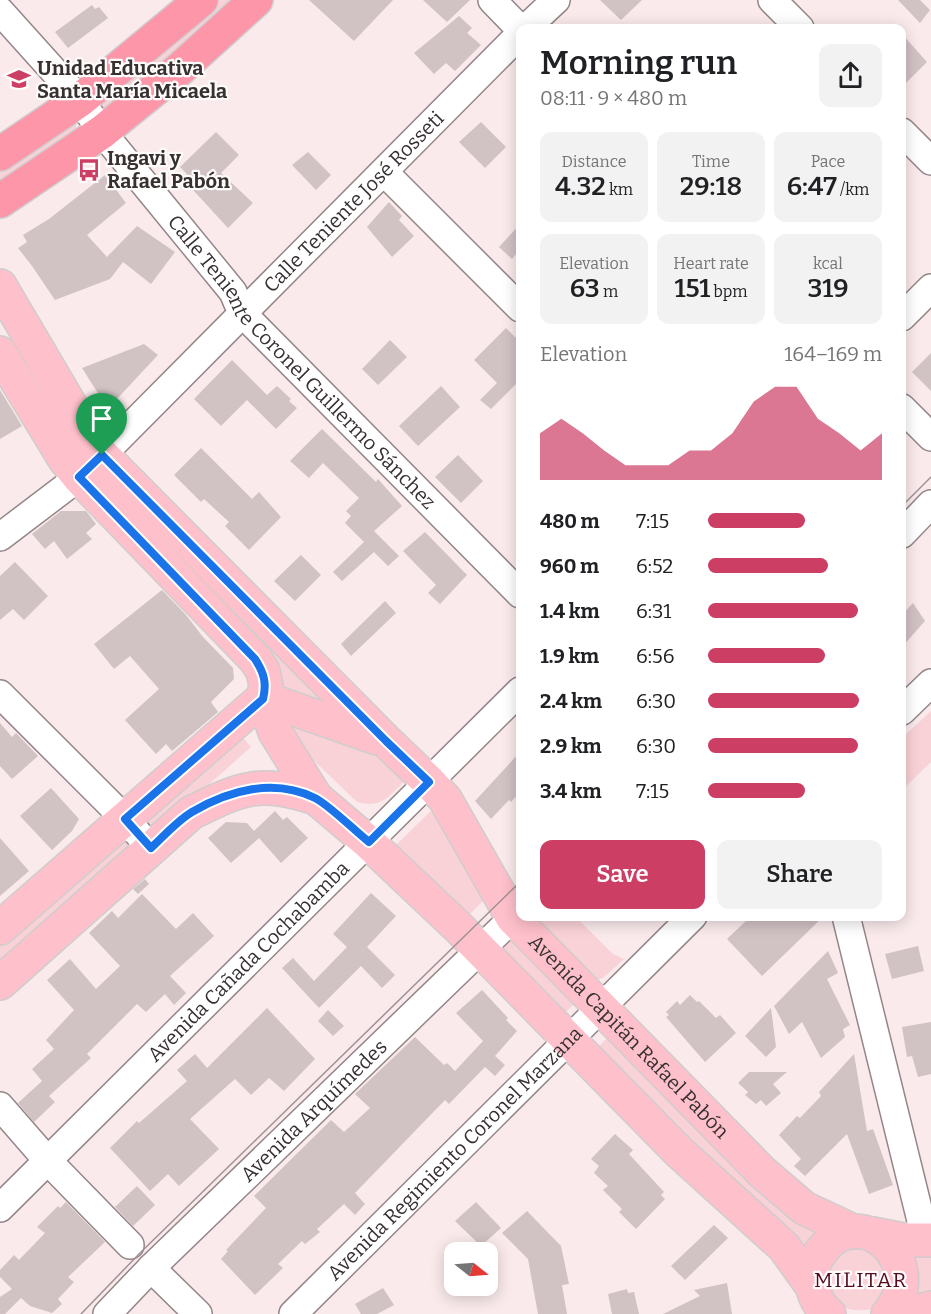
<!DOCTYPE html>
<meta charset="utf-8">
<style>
body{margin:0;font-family:Bitter,serif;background:#f2f2f2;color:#202124;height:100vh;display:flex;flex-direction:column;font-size:22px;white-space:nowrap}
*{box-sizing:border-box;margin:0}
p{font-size:20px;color:#757577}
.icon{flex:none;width:33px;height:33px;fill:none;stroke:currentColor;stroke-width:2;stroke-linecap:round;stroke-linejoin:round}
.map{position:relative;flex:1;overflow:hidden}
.sheet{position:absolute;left:516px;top:24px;width:390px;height:897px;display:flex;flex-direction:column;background:#fff;border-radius:12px;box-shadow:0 3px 15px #0003}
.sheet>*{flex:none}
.needle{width:39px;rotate:107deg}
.buttons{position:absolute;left:444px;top:1242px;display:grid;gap:12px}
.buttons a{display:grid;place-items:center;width:54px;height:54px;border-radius:12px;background:#fff;box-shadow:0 3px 15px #0003;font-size:30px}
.pin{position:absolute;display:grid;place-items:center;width:51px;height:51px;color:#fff;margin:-62px -26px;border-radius:50% 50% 50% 0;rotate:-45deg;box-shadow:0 0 6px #0007}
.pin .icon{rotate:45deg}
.round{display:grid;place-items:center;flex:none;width:63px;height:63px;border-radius:12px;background:#f2f2f2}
.summary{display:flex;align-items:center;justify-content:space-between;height:102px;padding:0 24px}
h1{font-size:33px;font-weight:600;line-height:45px}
.stats{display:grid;grid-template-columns:repeat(3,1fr);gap:9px;height:102px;padding:6px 24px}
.stats div{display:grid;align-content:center;border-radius:12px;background:#f2f2f2;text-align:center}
.stats b{font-size:26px;font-weight:600}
.stats small{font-size:16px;font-weight:400}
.stats p{font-size:16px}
.chart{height:168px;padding:12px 24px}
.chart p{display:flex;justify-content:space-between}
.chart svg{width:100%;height:108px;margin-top:6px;fill:#cd3e65;opacity:.7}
.action{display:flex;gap:12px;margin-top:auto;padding:12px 24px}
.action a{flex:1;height:69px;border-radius:12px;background:#cd3e65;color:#fff;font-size:24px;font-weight:600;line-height:69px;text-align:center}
.action a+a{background:#f2f2f2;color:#202124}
ul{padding:0 24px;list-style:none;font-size:20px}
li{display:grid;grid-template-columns:96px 72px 1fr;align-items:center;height:45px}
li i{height:15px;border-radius:8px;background:#cd3e65}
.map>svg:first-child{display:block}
</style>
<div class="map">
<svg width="931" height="1314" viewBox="0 0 931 1314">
<rect width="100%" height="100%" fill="#faeaec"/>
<g fill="#f9d2d7">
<path d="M217,0H239L109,108H103L101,102Z"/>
<path d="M72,121L80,132L0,186V169Z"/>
<path d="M108,474L346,716L276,692L100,481Z"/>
<path d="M931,711V762L902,790V738Z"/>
<path d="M284,721L376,751L407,779C389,795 383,809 357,802L301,748Z"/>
<path d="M240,734L251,747L188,803L157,828L147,827L145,818Z"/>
<path d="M434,808L488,896L468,916L393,848Z"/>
<path d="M125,839L130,842L132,848L0,970V943Z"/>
<path d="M538,917H576L613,954L624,959L603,978L596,980L537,925Z"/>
<path d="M516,936L578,1000L563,1015L500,950Z"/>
<path d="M611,1034L826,1231L805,1257L595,1050Z"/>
<path d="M868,1243L894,1274L873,1309C843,1314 835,1305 825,1279L837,1250Z"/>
<path d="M931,1254V1294L917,1298L919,1275L915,1255Z"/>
</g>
<g fill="#d1c2c4">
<path d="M309,0H393L354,41Z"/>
<path d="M423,0H470L447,22Z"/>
<path d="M600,0H642L621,20Z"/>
<path d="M898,0H920L930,10L920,23Z"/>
<path d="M92,5L95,9L99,7L108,18L68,48L55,32Z"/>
<path d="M459,16L472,28L467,33L481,45L455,71L446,63L434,74L414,53Z"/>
<path d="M902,34L927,62L902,87Z"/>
<path d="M481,122L506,147L485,168L459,142Z"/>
<path d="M216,132L239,155L221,173L253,203L228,228L182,178L187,174L180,167Z"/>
<path d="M308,152L331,175L316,190L292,165Z"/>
<path d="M105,175L126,203L87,235L107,257L137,226L175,252L151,284L123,262L110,279L55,300L32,266L18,248L27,242L23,235L49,219Z"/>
<path d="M389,202L402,216L399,220L414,236L392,257L367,227Z"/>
<path d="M520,224V249L512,259L499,247Z"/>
<path d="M506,328L520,342V380L491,409L480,400L497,383L474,360Z"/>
<path d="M390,340L407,357L378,385L362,369Z"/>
<path d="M144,344L158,355L114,402L101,398L82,368Z"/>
<path d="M931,353V391L912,372Z"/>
<path d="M232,360L267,395L277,386L291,399L289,401L297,408L276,429L247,400L221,426L194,399Z"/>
<path d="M441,386L460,407L418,446L399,426Z"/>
<path d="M0,390L22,426L0,439Z"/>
<path d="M322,429L376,482L378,479L402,506L374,531L399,556L388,566L374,552L342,581L333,572L364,542L345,523L351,516L346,511L359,498L323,463L309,478L290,461Z"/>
<path d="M201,448L252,499L259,492L281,517L249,550L225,526L229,522L204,499L201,502L174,475Z"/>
<path d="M458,455L483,481L461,503L435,477Z"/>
<path d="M61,511H86L96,524L86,533L92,539L67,559L54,541L45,549L32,534Z"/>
<path d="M425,532L467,575L440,604L428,593L436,585L403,551Z"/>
<path d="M301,555L321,575L295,601L274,581Z"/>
<path d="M15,562L48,596L24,620L13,609L0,620V576Z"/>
<path d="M162,590L186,615L203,637L233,668L234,679L211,702L218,712L172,751L166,744L156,754L125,720L159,689L130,656L114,669L94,644Z"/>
<path d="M385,601L396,613L351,656L341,644Z"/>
<path d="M913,603L925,621L902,647V615Z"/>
<path d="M0,723L12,737L16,733L38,756L12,779L0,766Z"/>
<path d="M520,752V792L511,802L509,800L491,819L475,801Z"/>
<path d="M51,788L79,819L72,831L52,850L20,816Z"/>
<path d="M275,811L283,820L287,817L308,838L281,863L259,838L231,863L208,838L226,822L247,823L254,831Z"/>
<path d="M0,838L29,871L0,896Z"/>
<path d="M145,879L149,884L138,894L133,889Z"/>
<path d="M371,893L396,916L367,947L395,975L382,988L361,966L319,1008L282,968L293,958L314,981L347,947L333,934Z"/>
<path d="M142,894L176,929L193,913L214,936L170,976L186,993L174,1005L165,994L146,1012L137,1004L87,1054L91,1058L49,1096L55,1102L34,1122L18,1103L42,1081L32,1069L54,1049L46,1040L74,1010L47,980L70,959L96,989L120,966L89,933L112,911L118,918Z"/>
<path d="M751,916H824L762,976L727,939Z"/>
<path d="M918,946L924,971L892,979L885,954Z"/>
<path d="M828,951L838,973L827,979L850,1025L843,1029L845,1037L821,1058L802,1022L789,1034L774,1006Z"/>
<path d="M482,990L508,1018L506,1020L517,1031L495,1056L505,1065L495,1076L485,1067L449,1104L445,1100L355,1193L365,1204L355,1215L344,1204L317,1229L320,1232L305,1244L302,1241L278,1264L283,1268L255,1295L221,1259L228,1251L226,1250L266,1208L254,1196L331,1120L344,1132L370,1108L355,1094L415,1037L444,1065L447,1063L455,1071L483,1041L456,1013Z"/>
<path d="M690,995L697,1002L699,1001L716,1018L720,1015L736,1033L705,1062L666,1017L669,1015L666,1012L677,1001L680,1005Z"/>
<path d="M267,1008L315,1059L284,1091L269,1078L251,1095L235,1079L190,1119L219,1149L179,1186L168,1174L150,1191L110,1148L137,1121L139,1123L187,1081L177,1070L195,1054L207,1068Z"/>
<path d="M771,1008L776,1047L766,1057L745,1036Z"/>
<path d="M328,1010L344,1026L333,1036L318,1021Z"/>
<path d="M931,1022V1074L918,1077L912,1056L907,1057L902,1027Z"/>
<path d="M854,1054L867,1131L873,1129L893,1185L869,1194L847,1134L805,1176L794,1166L801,1159L779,1135L797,1116L800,1118L821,1096L819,1092Z"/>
<path d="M749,1072H787L773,1084L781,1093L766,1106L761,1100L756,1104L745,1095L748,1092L738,1083Z"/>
<path d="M615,1134L633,1150L629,1154L664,1192L661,1195L665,1199L636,1229L619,1212L622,1209L603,1190L608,1186L594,1173L599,1166L591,1159Z"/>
<path d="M137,1186L155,1205L133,1226L115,1207Z"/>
<path d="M66,1202L105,1242L68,1277L74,1282L58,1299L62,1304L52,1313L30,1306L21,1298L5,1314H0V1297L12,1289L0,1277V1270L14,1255L19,1260L45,1233L37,1227L58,1206L60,1208Z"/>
<path d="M476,1202L501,1228L481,1246L455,1221Z"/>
<path d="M527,1211L561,1246L569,1284L562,1285L567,1314H538L528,1259L502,1233Z"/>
<path d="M714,1225L728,1238L685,1280L671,1266Z"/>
<path d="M727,1283L732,1314H663L700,1296L694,1290Z"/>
<path d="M383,1288L394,1305L377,1314H361L355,1304Z"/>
<path d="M627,1289L628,1293L634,1292L639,1314H612L608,1294Z"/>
</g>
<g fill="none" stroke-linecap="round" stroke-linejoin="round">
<g stroke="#948688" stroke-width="30">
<g id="minor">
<path d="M492,0L520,29"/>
<path d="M772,0L800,28"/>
<path id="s1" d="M0,11L80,100L102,132L233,292L242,313L520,594"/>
<path d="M526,28L556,0"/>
<path d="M902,132L931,161"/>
<path d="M385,173L520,308"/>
<path d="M902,317L931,288"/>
<path d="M902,408L931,437"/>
<path d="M902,534L931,504"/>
<path id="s2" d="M0,537L79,477L102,455L520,34"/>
<path d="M0,694L125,819L151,848"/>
<path d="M902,711L931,683"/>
<path d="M846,916L926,1241"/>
<path d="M0,1106L47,1160L130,1245"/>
<path id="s3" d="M0,1208L520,691"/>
<path d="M151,1268L198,1314"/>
<path id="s4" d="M107,1314L151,1268L520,911"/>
<path id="s5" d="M293,1314L693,916"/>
</g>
</g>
<g stroke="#cfcdcd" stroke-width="36">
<g id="major">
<path id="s6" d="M0,286L89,437L102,455L386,741L429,782L445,799L513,918L762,1172L804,1208L855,1232"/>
<path d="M0,353L64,458L79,477L255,659L263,671L266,686L263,698L275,732L316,798L368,842L459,928L678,1151L784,1247L812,1286"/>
<path d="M263,698L377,738"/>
<path d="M0,928L263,698"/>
<path d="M0,983L191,813C243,787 260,780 316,798"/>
<path d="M873,1234L903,1240H931"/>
<path d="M829,1314C816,1304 811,1289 812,1273C813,1263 818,1255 824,1248C862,1200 931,1265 888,1314"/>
<path d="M907,1314L931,1308"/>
</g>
</g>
<g stroke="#cfcdcd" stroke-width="36">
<g id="highway">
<path d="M0,154L80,100L201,0"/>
<path d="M0,201L102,132L181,68L256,0"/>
</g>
</g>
<use href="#minor" stroke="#fff" stroke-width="27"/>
<use href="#major" stroke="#fec0cb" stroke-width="33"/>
<use href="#highway" stroke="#fd96a9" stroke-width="33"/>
<g stroke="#9e9294" stroke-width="1.5">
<path d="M902,506L931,477"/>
<path d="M81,1314L139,1254L520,882"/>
</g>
</g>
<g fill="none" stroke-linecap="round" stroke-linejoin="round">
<g stroke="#fff" stroke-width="12">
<path id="route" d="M102,455L386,741L429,782L369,842C355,831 329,805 315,798C274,778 229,790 192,812C177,821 164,836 151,848L125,819L263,699C267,683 264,673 255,659L79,477Z"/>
</g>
<use href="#route" stroke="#1a73e8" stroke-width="8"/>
</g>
<defs>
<g id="school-bare" transform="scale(1.8)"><path d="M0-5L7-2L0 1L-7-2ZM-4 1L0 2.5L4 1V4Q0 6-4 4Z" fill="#cd3e65" stroke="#fefbfb" stroke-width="2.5" paint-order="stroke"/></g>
<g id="bus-bare" transform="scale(1.8)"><path d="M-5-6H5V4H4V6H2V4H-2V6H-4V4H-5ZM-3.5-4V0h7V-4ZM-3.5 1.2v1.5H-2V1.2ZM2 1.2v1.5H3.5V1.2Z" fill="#cd3e65" stroke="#fefbfb" stroke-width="2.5" paint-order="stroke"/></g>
</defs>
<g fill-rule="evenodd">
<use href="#school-bare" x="19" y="79"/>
<use href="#bus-bare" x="89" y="170"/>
</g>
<g text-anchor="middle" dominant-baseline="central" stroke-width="4.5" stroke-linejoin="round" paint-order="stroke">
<g font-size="20" font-weight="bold" fill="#363030" stroke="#fefbfb" text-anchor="start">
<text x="37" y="68">Unidad Educativa<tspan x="37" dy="23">Santa María Micaela</tspan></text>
<text x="107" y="158">Ingavi y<tspan x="107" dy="23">Rafael Pabón</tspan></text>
</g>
<g font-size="20" fill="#363030" stroke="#fefbfb">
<text stroke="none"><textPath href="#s2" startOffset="488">Calle Teniente José Rosseti</textPath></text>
<text stroke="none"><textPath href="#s1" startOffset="464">Calle Teniente Coronel Guillermo Sánchez</textPath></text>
<text stroke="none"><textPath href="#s3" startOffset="350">Avenida Cañada Cochabamba</textPath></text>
<text stroke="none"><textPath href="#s6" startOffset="986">Avenida Capitán Rafael Pabón</textPath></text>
<text stroke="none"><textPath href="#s4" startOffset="290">Avenida Arquímedes</textPath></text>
<text stroke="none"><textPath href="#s5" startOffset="228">Avenida Regimiento Coronel Marzana</textPath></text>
</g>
<g font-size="21" letter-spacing="1.5" fill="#510c21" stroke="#fefbfb">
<text x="861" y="1280">MILITAR</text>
</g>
</g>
</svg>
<div class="buttons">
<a><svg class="needle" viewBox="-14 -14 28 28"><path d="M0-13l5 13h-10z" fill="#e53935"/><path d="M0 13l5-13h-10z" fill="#757577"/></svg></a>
</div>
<div class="pin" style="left:102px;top:455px;background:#1e9e55"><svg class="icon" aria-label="arrive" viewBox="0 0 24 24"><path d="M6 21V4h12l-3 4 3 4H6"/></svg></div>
<section class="sheet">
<div class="summary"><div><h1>Morning run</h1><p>08:11 · 9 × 480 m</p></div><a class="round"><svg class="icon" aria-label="share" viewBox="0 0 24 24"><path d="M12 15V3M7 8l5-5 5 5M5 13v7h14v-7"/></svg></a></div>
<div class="stats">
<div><p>Distance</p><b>4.32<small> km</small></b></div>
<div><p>Time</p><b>29:18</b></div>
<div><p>Pace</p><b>6:47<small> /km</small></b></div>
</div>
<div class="stats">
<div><p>Elevation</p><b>63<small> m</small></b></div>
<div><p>Heart rate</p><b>151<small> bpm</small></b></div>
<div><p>kcal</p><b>319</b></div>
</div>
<div class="chart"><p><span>Elevation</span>164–169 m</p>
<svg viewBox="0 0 160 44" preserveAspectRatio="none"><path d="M0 44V25L10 19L20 25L30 32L40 38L50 38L60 38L70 32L80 32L90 25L100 12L110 6L120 6L130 19L140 25L150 32L160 25V44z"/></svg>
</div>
<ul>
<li><b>480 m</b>7:15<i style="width:56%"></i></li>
<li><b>960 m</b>6:52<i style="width:69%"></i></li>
<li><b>1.4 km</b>6:31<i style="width:86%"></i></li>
<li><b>1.9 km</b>6:56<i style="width:67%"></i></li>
<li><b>2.4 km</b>6:30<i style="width:87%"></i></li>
<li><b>2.9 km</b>6:30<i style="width:86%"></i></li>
<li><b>3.4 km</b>7:15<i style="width:56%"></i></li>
</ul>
<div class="action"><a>Save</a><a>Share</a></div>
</section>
</div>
